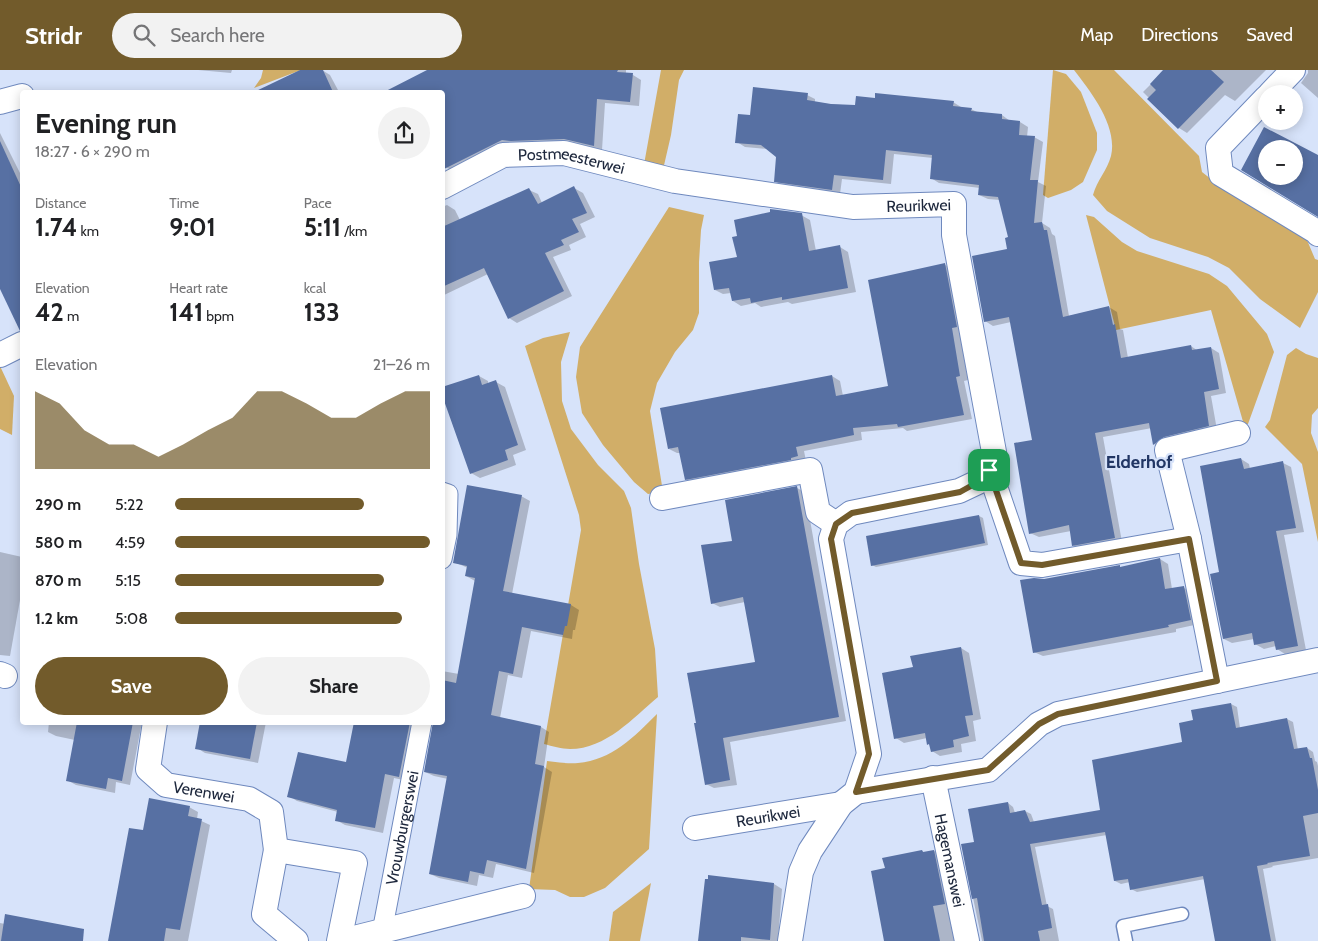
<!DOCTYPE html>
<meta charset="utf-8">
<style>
body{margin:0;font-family:Cabin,sans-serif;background:#f2f2f2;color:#202124;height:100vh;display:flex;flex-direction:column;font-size:19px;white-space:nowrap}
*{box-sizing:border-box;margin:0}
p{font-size:16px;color:#757577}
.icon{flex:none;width:28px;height:28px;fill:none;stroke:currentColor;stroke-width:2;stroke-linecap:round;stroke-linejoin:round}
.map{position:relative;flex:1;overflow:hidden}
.drawer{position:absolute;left:20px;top:20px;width:425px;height:635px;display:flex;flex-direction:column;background:#fff;border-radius:5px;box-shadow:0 2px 12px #0003}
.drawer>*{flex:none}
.buttons{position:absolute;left:1258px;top:15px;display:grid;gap:10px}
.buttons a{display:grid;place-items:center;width:45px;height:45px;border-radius:50%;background:#fff;box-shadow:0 2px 12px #0003;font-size:25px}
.pin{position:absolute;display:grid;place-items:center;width:42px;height:42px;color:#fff;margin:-21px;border-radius:10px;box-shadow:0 2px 8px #0006}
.round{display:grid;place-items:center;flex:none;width:52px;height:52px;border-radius:26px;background:#f2f2f2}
.overview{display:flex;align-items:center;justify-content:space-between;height:85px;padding:0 15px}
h1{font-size:28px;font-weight:700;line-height:38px}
.figures{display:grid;grid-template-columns:repeat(3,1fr);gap:8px;height:85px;padding:5px 15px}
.figures div{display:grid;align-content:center}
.figures b{font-size:25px;font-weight:700}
.figures small{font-size:14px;font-weight:400}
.figures p{font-size:14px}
.chart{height:140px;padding:10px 15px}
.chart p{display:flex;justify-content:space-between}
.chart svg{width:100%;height:90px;margin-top:5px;fill:#725b2b;opacity:.7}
.action{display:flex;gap:10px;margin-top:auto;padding:10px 15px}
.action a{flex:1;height:58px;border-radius:30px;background:#725b2b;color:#fff;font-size:20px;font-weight:700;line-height:58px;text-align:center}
.action a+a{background:#f2f2f2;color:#202124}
ul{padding:0 15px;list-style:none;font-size:16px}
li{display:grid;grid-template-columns:80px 60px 1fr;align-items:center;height:38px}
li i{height:12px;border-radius:6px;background:#725b2b}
header{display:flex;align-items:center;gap:30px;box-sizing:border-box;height:70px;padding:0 25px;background:#725b2b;color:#fff}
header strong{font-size:24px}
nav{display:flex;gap:28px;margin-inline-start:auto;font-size:18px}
.search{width:350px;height:45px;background:#f2f2f2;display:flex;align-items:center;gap:12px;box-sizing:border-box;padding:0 18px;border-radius:28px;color:#757577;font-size:19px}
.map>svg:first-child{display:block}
</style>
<header>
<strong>Stridr</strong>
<div class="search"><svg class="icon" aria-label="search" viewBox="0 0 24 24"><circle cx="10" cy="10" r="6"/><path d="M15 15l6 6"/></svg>Search here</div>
<nav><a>Map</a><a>Directions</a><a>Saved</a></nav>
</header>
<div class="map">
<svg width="1318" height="871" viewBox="0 0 1318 871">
<rect width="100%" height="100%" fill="#d7e3fa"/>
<g fill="#d1ae68">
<path d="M263,0H301L254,18L261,8Z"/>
<path d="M661,0H684L679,10L671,65L662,104L643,100Z"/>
<path d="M1053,0L1066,4L1081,22L1097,63V80L1083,112L1071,120L1048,128L1043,125Z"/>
<path d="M1074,0H1114L1199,86L1202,102L1221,117L1304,163L1315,189L1318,190V222L1300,258L1260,229L1229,198L1208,187L1150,168L1107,141L1093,125C1097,110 1107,101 1111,86C1118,56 1091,22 1074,0Z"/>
<path d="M669,137L704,145L701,160L699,192V243L693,260L675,282L657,313L650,341L663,422L648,424L634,412L603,375L582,343L576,307L580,277Z"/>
<path d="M1086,145L1094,147L1122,172L1137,181L1209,204L1227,216L1267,264L1274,282L1248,354L1244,355L1211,240L1116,260Z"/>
<path d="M570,262L561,292L562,331L571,359L598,395L624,421L631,438L639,494L655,579L658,627C633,648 606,679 570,679C562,679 552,676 544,674L581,460L579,445L525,276L543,268Z"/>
<path d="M1296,278L1306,284L1318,288V338L1312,345L1311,363L1318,382V472L1302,394L1265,357L1270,350L1287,285Z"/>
<path d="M0,296L14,326L12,365L0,359Z"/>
<path d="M657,644L649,779L605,818L584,827H570L555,820L529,819L547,691C557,692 568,694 578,693C612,690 634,667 657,644Z"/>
<path d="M651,813L640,871H609L613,842Z"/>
</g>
<g fill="#0003" fill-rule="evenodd">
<path d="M198,0H232L231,3Z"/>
<path d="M322,0L330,5L339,22H270Z"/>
<path d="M430,0H626V4L633,5L641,10L639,36L605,33L602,80L573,73L454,102L446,97L442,22H396L410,16Z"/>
<path d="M1165,0H1266L1235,31L1225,25L1187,63L1179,58L1143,22Z"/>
<path d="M1308,0H1318V28L1301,13L1308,3Z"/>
<path d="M807,25L815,29V33L856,36L953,32L961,37V38L971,39L977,42L1002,45L1010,51L1020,52L1028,57L1027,67H1034L1043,72L1038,112L1046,116L1042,153L1050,158L1052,164L1055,166L1069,246L1109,237L1117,242L1120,259L1123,260L1128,288L1191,276L1198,281L1211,278L1219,283L1226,323L1211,326L1217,360L1162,379L1154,374L1152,358L1103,367L1122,472L1082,480L1073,475L1071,461L1039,467L1030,463L1033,371L1011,252L993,256L985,251L1008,180L1009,168L1000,130L988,129L979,125L980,118L939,113L931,108L933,88L894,84L891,114L842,109L840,124L783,116L775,111L778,86L768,79L745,77L737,72L751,47Z"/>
<path d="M1264,59L1318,87V145L1243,100ZM1266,79H1294V106H1266Z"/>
<path d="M0,63L22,107V260L20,259L0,216Z"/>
<path d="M574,118L583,123L595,147L580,154L586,167L569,175L571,180L553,187L572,226L517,253L509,248L488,204L442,226V137L447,135L455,140L460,150L529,120L538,124L542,133Z"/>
<path d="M801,145L810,150L816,181L840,177L848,182L856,222L792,234L788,232L761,237L755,233L741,236L733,231L731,223L723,224L715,220L738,188Z"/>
<path d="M945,195L953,199L960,263L968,310L964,311L972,349L907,361L903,358L861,362L862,370L804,381L806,391L694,414L686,409L681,383H677L669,379L832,306L840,311L843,326L889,317Z"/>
<path d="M479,306L488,311V314L496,312L505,317L526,380L513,385L516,395L480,408L471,403Z"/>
<path d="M1241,389L1249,394L1250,399L1283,393L1291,397L1304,462L1284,465L1306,580L1285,584L1277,579L1276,576L1264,579L1255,574L1254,569L1232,573L1224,569L1220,503Z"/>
<path d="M797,418L805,422L846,651L730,672L737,715L714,718L706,714L696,654L756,593L745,532L720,537L712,533L734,472Z"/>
<path d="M521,426L530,431L512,524L571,535L579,540L575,560H573L572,569L531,561L522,608L508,605L500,648L541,657L549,662L544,697L552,702L534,803L496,794L493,808L479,805L477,816L439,808L430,804L448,709L434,706L425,702L442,652V601L459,604L475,511L466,506L468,498L454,492Z"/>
<path d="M979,446L983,448L988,475L876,497L872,495Z"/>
<path d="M0,482L22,487V519L10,586L0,585Z"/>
<path d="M1160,489L1168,494L1172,519L1184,518L1192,522L1199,554L1176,559V562L1043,586L1034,582L1044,510L1119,497L1121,498Z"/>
<path d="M961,578L969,583L981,649L973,651L976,671L961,674L962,682L940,686L932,681L927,668L904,673L896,668L914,598Z"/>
<path d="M1231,634L1237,637L1240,658L1287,649L1293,652L1298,680L1307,678L1313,682L1315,691L1317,692L1318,696V788L1272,796L1273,797L1263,799L1276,871H1216L1205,809L1137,822L1131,819L1130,812L1121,814L1115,811L1107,765L1035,777L1047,836L1053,839L1059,871H982L962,775L975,773L1008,733L1013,737L1015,743L1025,741L1031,744L1034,752L1101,741L1184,673L1194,651Z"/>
<path d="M49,652H142L130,715L116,712L115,723L76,715L67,710L75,670L56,666L48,662Z"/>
<path d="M202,652H266L258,693L205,683L197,678Z"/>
<path d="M355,652H420L408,711L394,708L383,763L345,755L336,750L338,742L297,731L289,726L347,693Z"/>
<path d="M189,737L198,742L197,749L210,755L188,871H109L144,762Z"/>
<path d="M922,781L925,783L934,781L939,784L957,871H900Z"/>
<path d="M774,814L782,819L778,871H699Z"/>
<path d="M0,853L5,854L52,871H0Z"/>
</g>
<g fill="#5770a3" fill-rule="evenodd">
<path d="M300,0H323L333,22H254Z"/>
<path d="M427,0H618L617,2L633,3L630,32L597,29L594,76L564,69L511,71L502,70L442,100V22H384Z"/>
<path d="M1163,0H1211L1224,12L1178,59L1147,29L1156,20L1150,14Z"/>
<path d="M753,17L808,23L807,30L831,34L855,35L856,26L875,28V23L954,31L953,36L972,38L971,41L1002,44V49L1020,51L1019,65L1035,66L1030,110H1038L1034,153L1042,152L1044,160H1047L1063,247L1109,236L1113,255L1115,254L1121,288L1191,275L1192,280L1211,277L1219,319L1204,322L1209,356L1164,367L1153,375L1149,353L1095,363L1115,468L1072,476L1069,455L1029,464L1014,373L1032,370L1009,247L984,252L972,186L1007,179L1005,168L1008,167L998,127L978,125L979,115L930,109L932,85L886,80L883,110L834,105L832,120L774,112L776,87L761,75L735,73L738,44L750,45Z"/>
<path d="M1264,57L1318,85V147L1241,100ZM1266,79H1294V106H1266Z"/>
<path d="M0,71L22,119V260L20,261L0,219Z"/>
<path d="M574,116L587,143L572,149L579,162L561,170L564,175L545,183L564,221L508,249L484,198L442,217V157L529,118L538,134Z"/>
<path d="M770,139L802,143L809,181L840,175L848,218L782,230V227L751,233L750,228L732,231L729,218L714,220L709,192L737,187L732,167L737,166L734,150L770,142Z"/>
<path d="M945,193L957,257L952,258L960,306L956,307L964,345L898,357L897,354L853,358L854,365L796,377L798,386L791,388V390L685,410L678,377L668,379L660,338L832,305L836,326L888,316L868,210Z"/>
<path d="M479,305L482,315L496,310L518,375L505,380L508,390L470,404L442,325V317Z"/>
<path d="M1241,388L1244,399L1283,391L1296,458L1276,461L1298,576L1276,580L1274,571L1254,575L1252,563L1223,569L1210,504L1219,502L1200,396Z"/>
<path d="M467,415L522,425L503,521L571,534L567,556H565L563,565L522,557L513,604L499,601L491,645L541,656L535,694L544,696L526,799L487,790L484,804L470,801L468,812L429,804L447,706L424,702L433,652H442V610L456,613L475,508L465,506L467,496L453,493Z"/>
<path d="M797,416L839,647L723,668L730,710L705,715L694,653H696L687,603L755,592L743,527L711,534L701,475L732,471L725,430Z"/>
<path d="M979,445L985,473L871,496L866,466Z"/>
<path d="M1160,488L1165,519L1184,516L1191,550L1168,555L1169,557L1033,583L1020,510L1034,508L1044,509L1120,495V497Z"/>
<path d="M961,577L973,645L965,646L969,666L953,670L954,677L931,682L929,674L927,675L925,663L894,669L882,603L913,597L910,586Z"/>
<path d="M1231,633L1236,658L1287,648L1294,679L1307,677L1310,688H1312L1318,720V743L1303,746L1310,786L1267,793L1268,794L1257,796L1271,871H1215L1203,806L1130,820L1128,809L1114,811L1105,762L1030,774L1042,835L1048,834L1052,858L1038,861L1040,871H984L977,828L972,829L961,774L974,772L968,739L1008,732L1010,743L1025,740L1030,752L1100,740L1092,690L1182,672L1179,653L1193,650L1191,640Z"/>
<path d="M77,652H133L122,711L108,708L106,719L66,711Z"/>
<path d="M200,652H257L250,689L195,679Z"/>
<path d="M354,652H410L399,707L385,704L375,758L335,751L337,740L287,727L298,682L346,692Z"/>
<path d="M149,728L190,736L188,746L202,749L180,860L166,858L164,871H108L129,758L143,760Z"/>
<path d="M922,780L923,782L934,780L945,834L933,836L940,871H884L871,801L885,798L882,788Z"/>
<path d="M708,805L774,813L770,870L741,867V871H698L705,809H708Z"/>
<path d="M5,844L84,859L83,871H1Z"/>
</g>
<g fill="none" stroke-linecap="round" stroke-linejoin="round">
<g stroke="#6f89be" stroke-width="15">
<path id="service" d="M1126,871L1123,856L1182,844"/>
</g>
<g stroke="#6f89be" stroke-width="21">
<g id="pedestrian">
<path d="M442,422L448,424L447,465L442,489"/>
<path id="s1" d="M382,862L422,652"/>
</g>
</g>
<g stroke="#6f89be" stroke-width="26">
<g id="minor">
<path d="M1270,24L1293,0"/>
<path d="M1266,28L1218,78L1221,104L1317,162L1318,164"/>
<path d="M0,32L22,26"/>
<path id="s2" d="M442,117L503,85L564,83L675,111L853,137L954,134V165L994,382L989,399L978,412L959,421L851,443L836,454L831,469L869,684L856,722L841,734L810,781L801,802L790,871"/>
<path d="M0,285L22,274"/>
<path d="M989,399L1021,493L1042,495L1189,469"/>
<path d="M662,428L810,400L818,442L836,454"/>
<path d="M0,604L5,606"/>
<path d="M1217,611L1189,469L1167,380L1238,363"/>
<path id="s3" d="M155,652L148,699L166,715L249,729L271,742L276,780"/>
<path id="s4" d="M933,708L967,871"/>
<path d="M856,722L988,700L1039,654L1058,644L1318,590"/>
<path id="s5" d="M695,758L841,734"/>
<path d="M296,871L264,844L276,780L355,793L339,871"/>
<path d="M342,871L523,826"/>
</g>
</g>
<use href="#service" stroke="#fff" stroke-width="12"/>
<use href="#pedestrian" stroke="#fff" stroke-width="19"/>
<use href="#minor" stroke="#fff" stroke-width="24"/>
</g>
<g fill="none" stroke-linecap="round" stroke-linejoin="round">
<g stroke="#fff" stroke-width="10">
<path id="route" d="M989,400L1021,493L1042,495L1189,469L1217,611L1058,644L1039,654L988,700L856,722L869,684L831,469L836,454L852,443L960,422L978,412Z"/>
</g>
<use href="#route" stroke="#725b2b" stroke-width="6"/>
</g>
<g text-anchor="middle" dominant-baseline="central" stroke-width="4.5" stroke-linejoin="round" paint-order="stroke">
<g font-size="16" fill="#1d273c" stroke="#d7e3fa">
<text stroke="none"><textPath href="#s2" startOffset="138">Postmeesterwei</textPath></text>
<text stroke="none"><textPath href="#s2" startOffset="490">Reurikwei</textPath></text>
<text stroke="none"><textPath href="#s3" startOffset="110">Verenwei</textPath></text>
<text stroke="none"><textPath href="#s5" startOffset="74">Reurikwei</textPath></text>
<text stroke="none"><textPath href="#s1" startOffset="106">Vrouwburgerswei</textPath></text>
<text stroke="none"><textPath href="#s4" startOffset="84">Hagemanswei</textPath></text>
</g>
<g font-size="18" font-weight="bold" fill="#213664" stroke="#d7e3fa">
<text x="1139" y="392">Elderhof</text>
</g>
</g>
</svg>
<div class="buttons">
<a>+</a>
<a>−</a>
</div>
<div class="pin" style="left:989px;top:400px;background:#1e9e55"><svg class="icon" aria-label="arrive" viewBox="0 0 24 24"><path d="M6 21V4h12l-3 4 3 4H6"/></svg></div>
<section class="drawer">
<div class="overview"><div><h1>Evening run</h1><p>18:27 · 6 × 290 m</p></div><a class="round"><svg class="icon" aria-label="share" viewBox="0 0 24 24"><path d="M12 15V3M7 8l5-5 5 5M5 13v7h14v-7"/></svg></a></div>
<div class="figures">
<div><p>Distance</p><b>1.74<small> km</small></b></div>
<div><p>Time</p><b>9:01</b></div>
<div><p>Pace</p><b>5:11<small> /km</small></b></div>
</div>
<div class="figures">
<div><p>Elevation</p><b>42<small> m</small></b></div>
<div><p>Heart rate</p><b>141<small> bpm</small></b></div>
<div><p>kcal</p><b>133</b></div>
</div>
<div class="chart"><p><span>Elevation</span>21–26 m</p>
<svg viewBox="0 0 160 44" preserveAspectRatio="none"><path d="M0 44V6L10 12L20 25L30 32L40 32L50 38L60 32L70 25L80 19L90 6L100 6L110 12L120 19L130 19L140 12L150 6L160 6V44z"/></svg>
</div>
<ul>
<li><b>290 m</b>5:22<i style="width:74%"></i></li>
<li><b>580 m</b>4:59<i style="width:100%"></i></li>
<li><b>870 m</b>5:15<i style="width:82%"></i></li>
<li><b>1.2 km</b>5:08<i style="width:89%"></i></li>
</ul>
<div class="action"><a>Save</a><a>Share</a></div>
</section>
</div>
